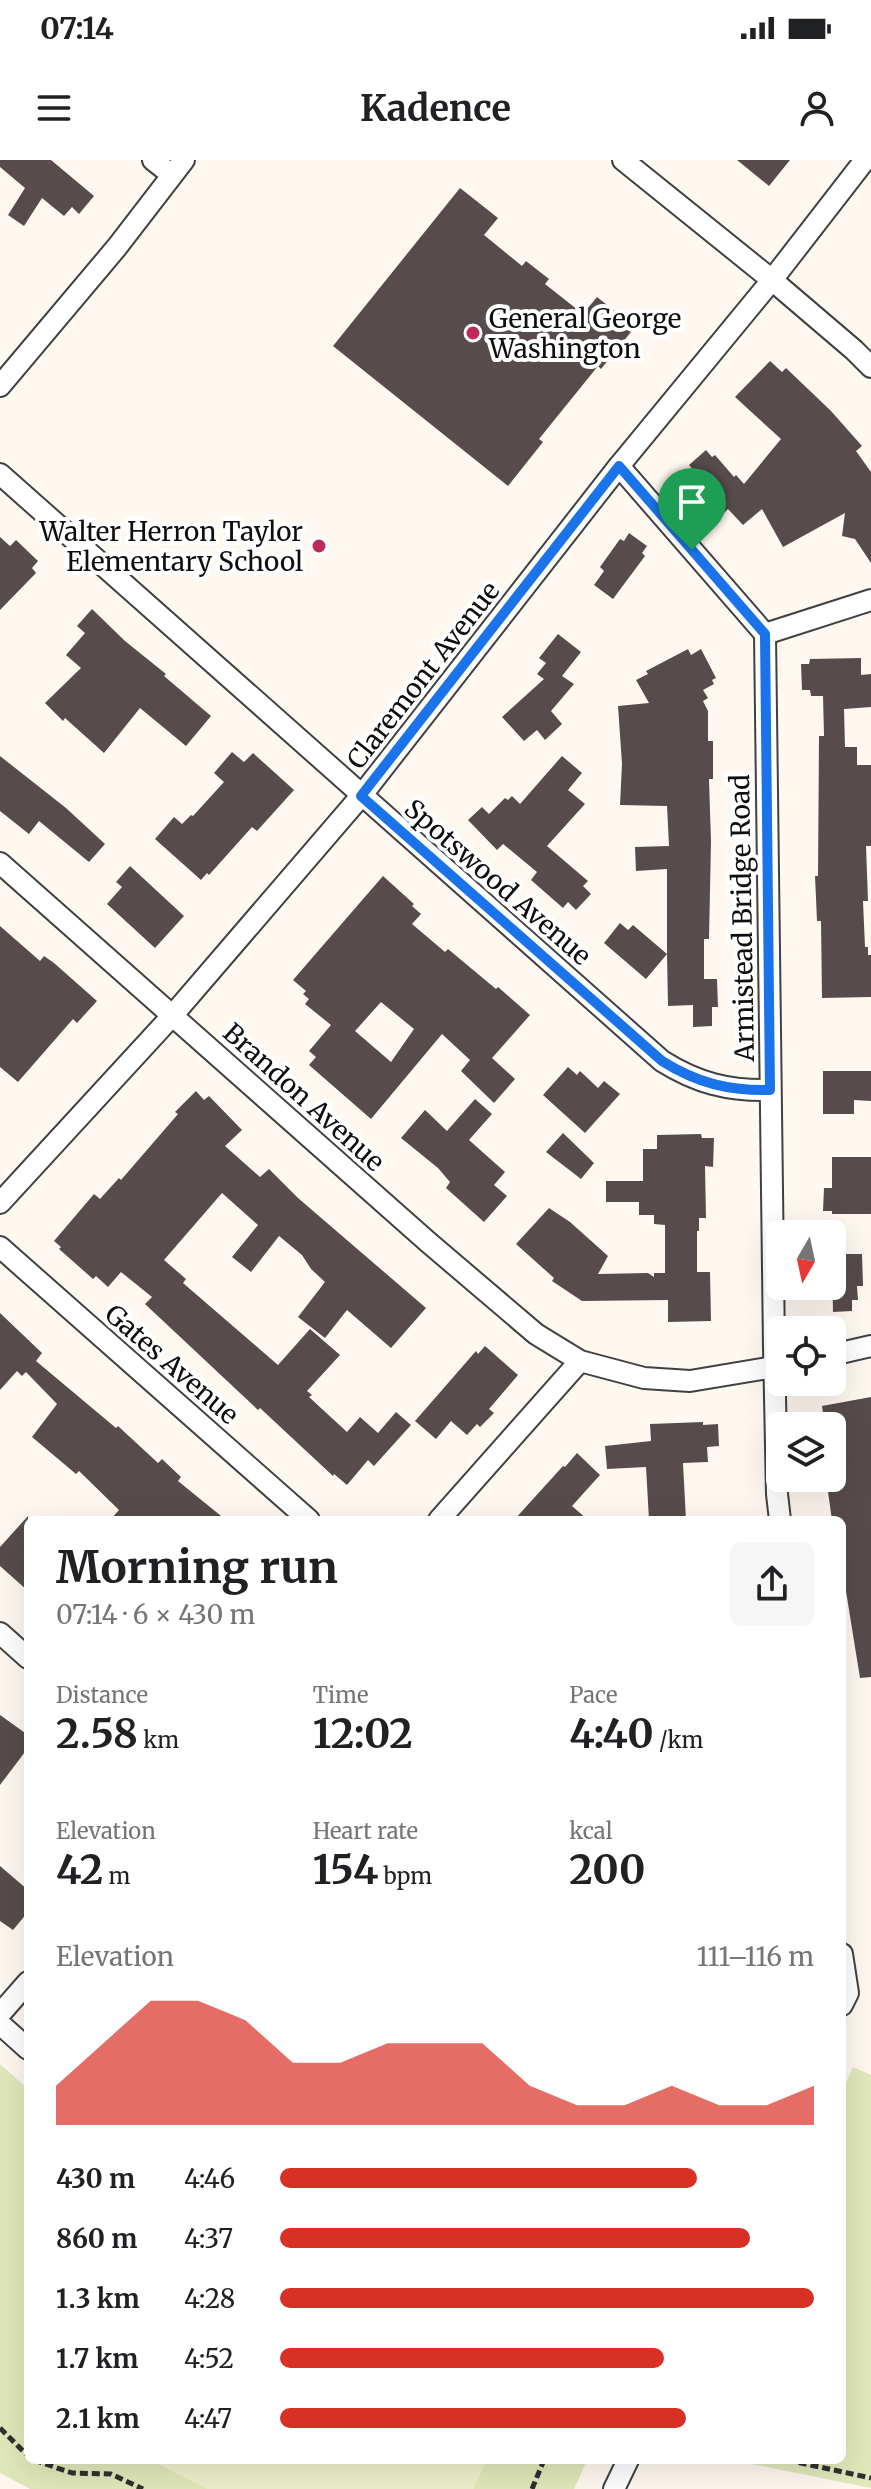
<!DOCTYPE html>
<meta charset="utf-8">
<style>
body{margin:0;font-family:Merriweather,serif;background:#f6f6f6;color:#202124;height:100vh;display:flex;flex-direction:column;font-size:30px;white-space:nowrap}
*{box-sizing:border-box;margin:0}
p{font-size:26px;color:#757577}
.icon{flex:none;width:44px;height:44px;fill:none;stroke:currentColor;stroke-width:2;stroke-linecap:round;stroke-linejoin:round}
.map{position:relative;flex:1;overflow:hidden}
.details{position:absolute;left:24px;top:1356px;width:822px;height:948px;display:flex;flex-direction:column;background:#fff;border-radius:12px;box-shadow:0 8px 32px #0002}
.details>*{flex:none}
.needle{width:52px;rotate:189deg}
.tools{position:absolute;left:766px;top:1060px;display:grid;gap:16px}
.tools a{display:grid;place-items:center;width:80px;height:80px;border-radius:12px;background:#fff;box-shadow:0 8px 32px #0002;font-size:40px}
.pin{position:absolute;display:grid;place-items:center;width:68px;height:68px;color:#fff;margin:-82px -34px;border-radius:50% 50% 50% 0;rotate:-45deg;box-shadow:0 0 8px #0007}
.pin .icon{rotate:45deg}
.round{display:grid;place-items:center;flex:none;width:84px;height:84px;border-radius:12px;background:#f6f6f6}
.summary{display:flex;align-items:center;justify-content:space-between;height:136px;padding:0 32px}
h1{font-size:44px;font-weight:700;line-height:60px}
.figures{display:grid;grid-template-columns:repeat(3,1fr);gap:12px;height:136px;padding:8px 32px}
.figures div{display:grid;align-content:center}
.figures b{font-size:40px;font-weight:700}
.figures small{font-size:22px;font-weight:400}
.figures p{font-size:22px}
.chart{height:224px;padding:16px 32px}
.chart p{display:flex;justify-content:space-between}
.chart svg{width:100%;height:144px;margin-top:8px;fill:#d93025;opacity:.7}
ul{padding:0 32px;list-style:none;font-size:26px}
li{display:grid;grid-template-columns:128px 96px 1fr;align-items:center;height:60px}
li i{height:20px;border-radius:10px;background:#d93025}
.status{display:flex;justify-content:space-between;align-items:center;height:56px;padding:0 40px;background:#fff;direction:ltr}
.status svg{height:22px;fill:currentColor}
header{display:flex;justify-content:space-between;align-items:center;height:104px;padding:0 32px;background:#fff;font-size:36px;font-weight:700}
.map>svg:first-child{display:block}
</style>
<div class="status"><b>07:14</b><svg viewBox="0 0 49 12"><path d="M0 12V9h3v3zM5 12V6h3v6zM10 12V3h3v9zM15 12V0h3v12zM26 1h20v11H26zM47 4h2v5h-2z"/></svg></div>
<header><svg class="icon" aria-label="menu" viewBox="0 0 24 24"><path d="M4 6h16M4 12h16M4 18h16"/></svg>Kadence<svg class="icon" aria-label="person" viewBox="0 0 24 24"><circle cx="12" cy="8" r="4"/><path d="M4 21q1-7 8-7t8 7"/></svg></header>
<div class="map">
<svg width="871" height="2329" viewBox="0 0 871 2329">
<rect width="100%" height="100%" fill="#fff8f0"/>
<g fill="#e0e8bb">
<path d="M0,1904L28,1929V2300H587L574,2329H30L0,2313Z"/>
<path d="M853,1907L871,1915V2328L732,2300H842V1932Z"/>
</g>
<path fill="#eef0cc" d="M150,2300H487L473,2329H207Z"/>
<g fill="#574c4b" fill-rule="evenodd">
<path d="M0,0H51L94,36L79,54L72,47L64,56L42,38L24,66L8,55L25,28L0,7Z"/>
<path d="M737,0H790L769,26Z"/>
<path d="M460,28L498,58L484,75L522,106L526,101L549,119L545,124L583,154L597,137L635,167L601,209L598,206L539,279L543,282L508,326L333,186Z"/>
<path d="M770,201L782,212L786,208L831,251L862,286L856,291L871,312V403L855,379L842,376L845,353L783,387L762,349L743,365L728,349L724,353L691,317L696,313L689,305L706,290L712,297L715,295L734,317L736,315L744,324L781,279L735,237Z"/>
<path d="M629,373L647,386L642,393L645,396L613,439L594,425L604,411L600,407L620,379L624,381Z"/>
<path d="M0,377L10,386L16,380L38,401L32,408L36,413L0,450Z"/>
<path d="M92,449L125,481L166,514L164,516L211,556L186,586L140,548L104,593L65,558L63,561L45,543L81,508L66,495L85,473L77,466Z"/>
<path d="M558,474L581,492L562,516L574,524L551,551L562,564L545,580L537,570L524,581L502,557L544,519L537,514L546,503L539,498Z"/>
<path d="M688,489L691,495L701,489L716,518L712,520L714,524L703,530L708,538L703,541L708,551V581H713V619H709L711,682L709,779H704V819H717L718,847H712V866L693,867V845L668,846L667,794L646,819L604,783L620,763L628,770L633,765L667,794V709L636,711L635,687L669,686L667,646L620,645L622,604L618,546L649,543L636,520L648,514L646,511Z"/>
<path d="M861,498V515L871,514V547L844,549L845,587H857V605H871V686H866L868,741H863L865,787H868V795H871V837L822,838L821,761H817L815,716H818L819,576H824L823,536H811L810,530H802L801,504H809L810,499Z"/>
<path d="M232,592L244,602L253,593L294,630L257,671L252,667L209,715L207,713L201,720L155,679L174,657L182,664L191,655L193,656L224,622L214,613Z"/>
<path d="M0,596L66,648L105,684L89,702L39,661L29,674L0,651Z"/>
<path d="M562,596L582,613L568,630L585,644L547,686L588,721L583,726L591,734L576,750L568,742L563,748L531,720L537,712L503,684L497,690L468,660L482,647L489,654L505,638L508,640L512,636L520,644Z"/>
<path d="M130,706L184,756L155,788L107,744L122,727L116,722Z"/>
<path d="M383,716L414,744L412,746L421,754L412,764L445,792L448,789L496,829L498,827L530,855L492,898L515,919L494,943L461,911L470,900L442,874L371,959L309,905L316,897L309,891L331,865L305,844L309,839L303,834L306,831L293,820ZM381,842L414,869L391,902L355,871Z"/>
<path d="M0,766L40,801L44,796L54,803L97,841L77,863L73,859L18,922L0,907Z"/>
<path d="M568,907L577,915L580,911L598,928L604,921L620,934L585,973L543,935Z"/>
<path d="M823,911H871V941L854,940V954H823Z"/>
<path d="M196,931L204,940L209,936L242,970L225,986L260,1017L269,1009L298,1038L426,1148L391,1188L347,1150L325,1178L298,1157L325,1122L311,1109L302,1095L279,1076L251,1112L232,1097L258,1065L222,1033L164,1100L186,1119L183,1123L278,1205L310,1169L340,1195L307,1231L312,1235L309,1237L347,1272L360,1257L378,1273L396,1252L411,1265L374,1306L368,1300L347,1325L334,1314L333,1316L260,1248L258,1250L145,1144L152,1137L121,1112L108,1127L96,1116L93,1119L59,1089L61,1087L54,1081L94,1034L100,1039L119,1018L121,1020L178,954L175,952Z"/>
<path d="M475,939L492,954L469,980L505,1012L494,1025L507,1036L484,1062L446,1028L450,1022L438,1008L401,978L425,950L447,971Z"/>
<path d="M563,973L594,1003L581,1019L546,992Z"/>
<path d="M701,974L702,978H714L713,1007L705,1006L706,1058H699V1071H697V1112H710L711,1161L668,1162V1140L582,1141L552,1121L554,1118L516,1084L549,1048L570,1062L608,1096L598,1114L648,1113L654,1117V1113H665V1065L654,1064V1055H639V1042H606V1021H643V989H657V975Z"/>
<path d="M832,997H871V1054H832V1051H823L824,1028H832Z"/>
<path d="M832,1094H862L863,1126H857L858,1140H852V1151L833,1152Z"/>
<path d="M0,1153L42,1193L36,1201L116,1268L118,1266L158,1303L162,1299L181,1317L178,1321L226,1360H110L119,1350L79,1311L76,1314L32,1277L57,1244L26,1212L22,1216L17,1211L0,1230Z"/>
<path d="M485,1186L518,1215L489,1249L494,1253L480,1267L477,1264L467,1275L451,1261L436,1279L415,1261L476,1191L478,1194Z"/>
<path d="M871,1237V1517L860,1518L845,1425H842V1360H832L826,1318H832V1266H825L822,1246Z"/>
<path d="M703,1262V1265L718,1264L719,1286L707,1287L708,1302L683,1303L686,1360H649L646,1307L607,1309L605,1286L651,1281L650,1264Z"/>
<path d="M577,1293L600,1315L572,1346L588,1360H514L563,1306L565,1307Z"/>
<path d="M28,1356V1431L0,1406V1387Z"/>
<path d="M0,1555L28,1575V1588L0,1625Z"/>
<path d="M0,1706L28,1730V1752L13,1770L0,1761Z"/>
</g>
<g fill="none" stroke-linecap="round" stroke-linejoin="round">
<g stroke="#414141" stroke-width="24">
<g id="minor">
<path d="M153,0L172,15"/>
<path d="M623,0L772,120L854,190L871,207"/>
<path d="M0,226L117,87L184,0"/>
<path d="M619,306L765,474L774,1188L777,1334L780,1360"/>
<path d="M0,314L662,901C697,923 728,931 770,930"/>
<path d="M765,474L871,440"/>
<path d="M0,703L428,1082L536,1174L580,1201L644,1218L690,1221L780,1206"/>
<path d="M0,1043L172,856L361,636L619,306L772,120L865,0"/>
<path d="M0,1087L309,1360"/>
<path d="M832,1195L871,1186"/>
<path d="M439,1360L580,1201"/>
<path d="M0,1473L28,1498"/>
<path d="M842,1794L848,1833L842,1845"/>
<path d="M0,1854L28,1822"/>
<path d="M0,1864L28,1889"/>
<path d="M614,2329L628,2300"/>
</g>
</g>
<g stroke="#303030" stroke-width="5" stroke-dasharray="8 4" stroke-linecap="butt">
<path d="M0,2268L28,2296"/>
<path d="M34,2300L72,2313L111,2314L143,2329"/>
<path d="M787,2300L871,2318"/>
<path d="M532,2329L544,2300"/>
</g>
<use href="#minor" stroke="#fff" stroke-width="20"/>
</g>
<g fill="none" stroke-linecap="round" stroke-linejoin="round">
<g stroke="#fff" stroke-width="16">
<path id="route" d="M619,306L765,474L770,930C729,931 697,923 662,901L361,636Z"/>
</g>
<use href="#route" stroke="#1a73e8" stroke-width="10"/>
</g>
<g fill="#bb2a5b" stroke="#fff" stroke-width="3">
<circle cx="473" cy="173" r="8"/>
<circle cx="319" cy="386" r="8"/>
</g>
<g text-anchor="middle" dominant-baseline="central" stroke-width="8" stroke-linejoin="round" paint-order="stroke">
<g font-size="26" fill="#0e0e0e" stroke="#fff" text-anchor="start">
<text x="489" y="158">General George<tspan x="489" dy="30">Washington</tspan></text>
<text x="303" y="371" text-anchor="end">Walter Herron Taylor<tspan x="303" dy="30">Elementary School</tspan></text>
</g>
<g font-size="26" fill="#0e0e0e" stroke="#fff">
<text transform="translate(423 515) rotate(-52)">Claremont Avenue</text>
<text transform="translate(498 722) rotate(41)">Spotswood Avenue</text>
<text transform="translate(742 758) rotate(-91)">Armistead Bridge Road</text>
<text transform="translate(304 937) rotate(42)">Brandon Avenue</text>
<text transform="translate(172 1204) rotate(41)">Gates Avenue</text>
</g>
</g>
</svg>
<div class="tools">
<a><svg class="needle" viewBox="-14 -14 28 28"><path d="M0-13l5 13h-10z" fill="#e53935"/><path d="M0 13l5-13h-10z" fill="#757577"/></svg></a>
<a><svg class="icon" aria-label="locate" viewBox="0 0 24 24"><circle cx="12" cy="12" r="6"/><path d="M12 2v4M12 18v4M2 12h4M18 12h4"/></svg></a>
<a><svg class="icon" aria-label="layers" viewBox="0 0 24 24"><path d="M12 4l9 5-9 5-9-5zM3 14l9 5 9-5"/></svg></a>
</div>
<div class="pin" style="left:692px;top:390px;background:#1e9e55"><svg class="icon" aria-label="arrive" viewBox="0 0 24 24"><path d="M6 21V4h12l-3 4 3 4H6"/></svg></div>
<section class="details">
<div class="summary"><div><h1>Morning run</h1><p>07:14 · 6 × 430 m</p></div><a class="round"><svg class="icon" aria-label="share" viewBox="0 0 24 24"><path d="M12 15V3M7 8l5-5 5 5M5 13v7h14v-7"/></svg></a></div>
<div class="figures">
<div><p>Distance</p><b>2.58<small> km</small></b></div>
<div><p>Time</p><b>12:02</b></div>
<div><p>Pace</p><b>4:40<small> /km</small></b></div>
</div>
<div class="figures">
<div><p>Elevation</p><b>42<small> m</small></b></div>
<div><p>Heart rate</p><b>154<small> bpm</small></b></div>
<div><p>kcal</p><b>200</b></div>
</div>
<div class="chart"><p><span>Elevation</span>111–116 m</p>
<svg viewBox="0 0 160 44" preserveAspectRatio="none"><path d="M0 44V32L10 19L20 6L30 6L40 12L50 25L60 25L70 19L80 19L90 19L100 32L110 38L120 38L130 32L140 38L150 38L160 32V44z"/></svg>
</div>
<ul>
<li><b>430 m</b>4:46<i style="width:78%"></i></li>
<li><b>860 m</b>4:37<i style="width:88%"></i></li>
<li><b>1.3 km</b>4:28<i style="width:100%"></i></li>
<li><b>1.7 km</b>4:52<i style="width:72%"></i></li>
<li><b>2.1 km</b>4:47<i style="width:76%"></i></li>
</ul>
</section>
</div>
